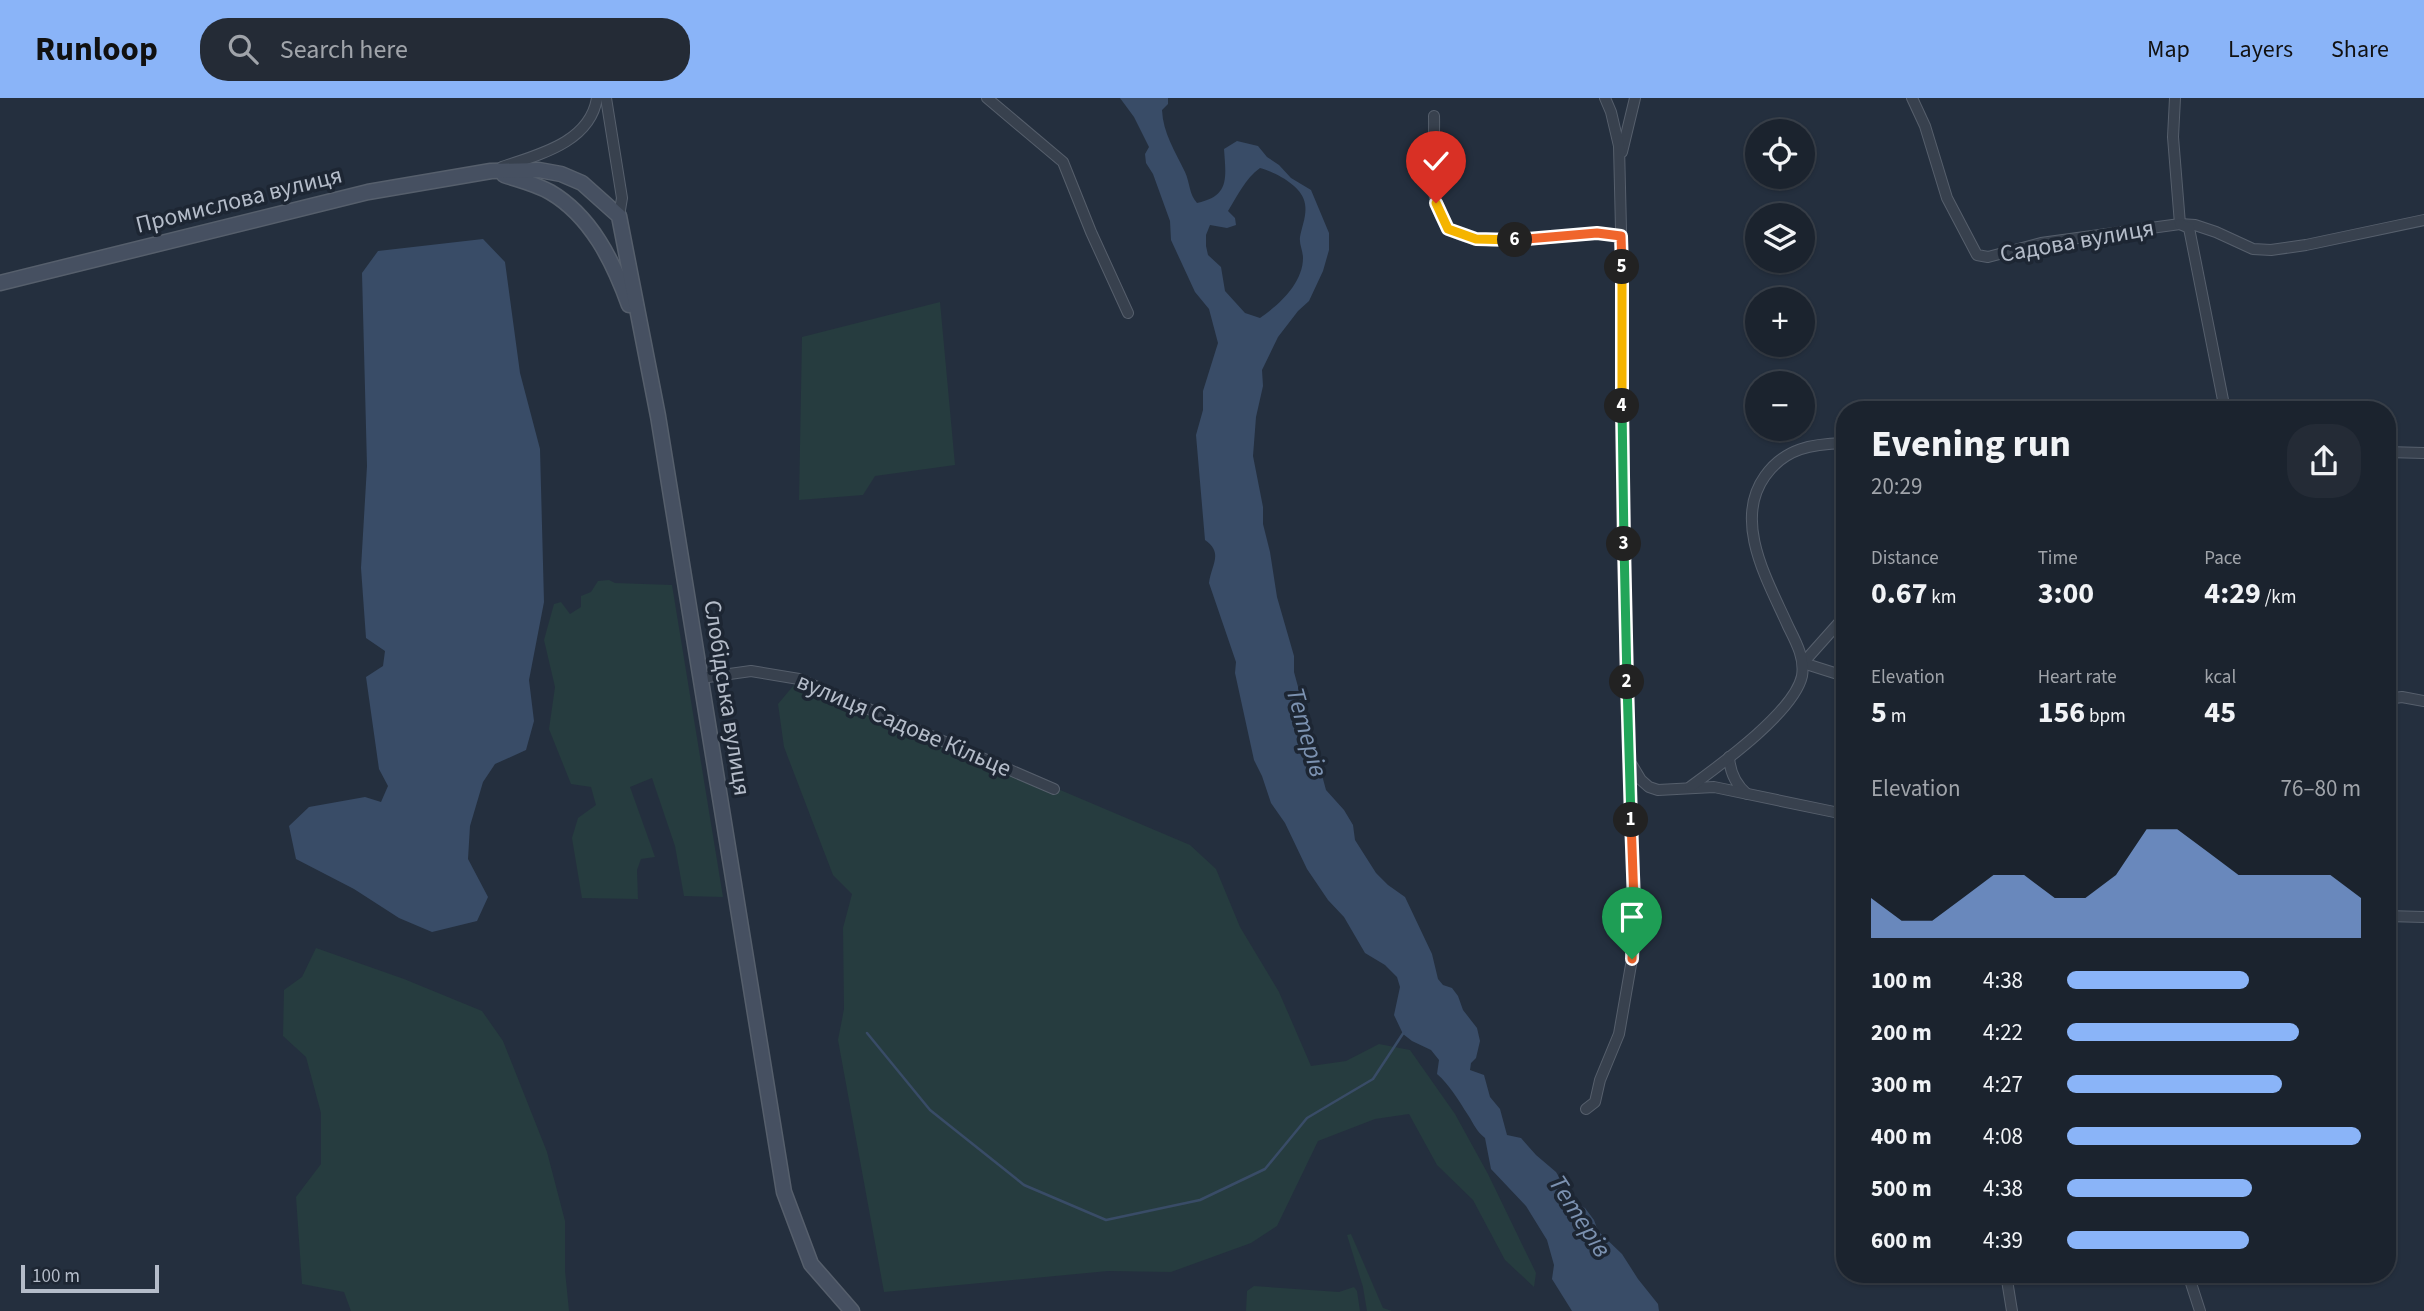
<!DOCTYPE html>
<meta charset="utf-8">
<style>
body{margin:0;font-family:"Source Sans 3",sans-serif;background:#242b36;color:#f1f3f6;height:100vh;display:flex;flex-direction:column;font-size:26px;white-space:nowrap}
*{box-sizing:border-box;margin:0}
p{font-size:23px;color:#a0a4aa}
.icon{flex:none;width:38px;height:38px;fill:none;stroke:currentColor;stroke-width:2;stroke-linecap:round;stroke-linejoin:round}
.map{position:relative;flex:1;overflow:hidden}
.side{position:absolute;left:1836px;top:303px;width:560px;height:882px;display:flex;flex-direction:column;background:#1b232e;border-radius:28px;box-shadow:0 2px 5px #0004,0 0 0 2px #39404a}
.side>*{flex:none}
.buttons{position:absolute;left:1745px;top:21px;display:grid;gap:14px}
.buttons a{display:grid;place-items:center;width:70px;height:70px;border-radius:50%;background:#1b232e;box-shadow:0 2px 5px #0004,0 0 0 2px #39404a;font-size:35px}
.scale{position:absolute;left:21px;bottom:18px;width:138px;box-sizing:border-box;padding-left:7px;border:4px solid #b4bcc9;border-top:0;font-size:19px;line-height:24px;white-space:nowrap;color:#b4bcc9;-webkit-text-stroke:5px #1d2633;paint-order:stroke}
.pin{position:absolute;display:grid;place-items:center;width:60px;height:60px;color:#fff;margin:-72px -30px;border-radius:50% 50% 50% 0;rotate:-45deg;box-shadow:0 0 7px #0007}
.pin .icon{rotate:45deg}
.km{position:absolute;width:35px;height:35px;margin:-18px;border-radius:50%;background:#222;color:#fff;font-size:19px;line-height:35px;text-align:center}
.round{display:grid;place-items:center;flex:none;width:74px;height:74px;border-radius:28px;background:#242b36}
.overview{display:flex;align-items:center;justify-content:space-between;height:119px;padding:0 35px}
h1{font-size:38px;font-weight:700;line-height:52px}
.figures{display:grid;grid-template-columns:repeat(3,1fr);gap:10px;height:119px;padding:7px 35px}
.figures div{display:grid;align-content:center}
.figures b{font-size:30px;font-weight:700}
.figures small{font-size:19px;font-weight:400}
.figures p{font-size:19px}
.chart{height:196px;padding:14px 35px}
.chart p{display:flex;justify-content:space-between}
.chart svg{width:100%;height:126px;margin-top:7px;fill:#8ab4f8;opacity:.7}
ul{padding:0 35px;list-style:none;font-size:23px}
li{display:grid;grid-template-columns:112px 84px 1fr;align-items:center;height:52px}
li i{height:18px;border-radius:9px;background:#8ab4f8}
header{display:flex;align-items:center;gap:42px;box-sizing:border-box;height:98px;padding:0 35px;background:#8ab4f8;color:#111}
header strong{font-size:33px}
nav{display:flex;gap:38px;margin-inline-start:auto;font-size:24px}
.search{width:490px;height:63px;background:#242b36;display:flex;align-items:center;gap:18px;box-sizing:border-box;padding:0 24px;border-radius:28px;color:#a0a4aa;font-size:26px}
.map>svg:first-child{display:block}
</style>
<header>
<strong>Runloop</strong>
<div class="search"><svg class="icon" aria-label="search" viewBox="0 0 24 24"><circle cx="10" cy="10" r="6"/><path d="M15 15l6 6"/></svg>Search here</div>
<nav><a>Map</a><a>Layers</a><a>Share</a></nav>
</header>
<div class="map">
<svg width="2424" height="1213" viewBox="0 0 2424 1213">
<rect width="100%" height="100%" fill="#242f3e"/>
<g fill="#263c3f">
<path d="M940,204L955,367L875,378L863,397L799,402L802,239Z"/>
<path d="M609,482L615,485L672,487L723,799L684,798L675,748L652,680L630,689L655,759L641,761L637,772L638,801L582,800L572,740L578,720L596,707L591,689L571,686L549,631L555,589L544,542L554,506L561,504L570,516L581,509V498L591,494L598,483Z"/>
<path d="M799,581L1190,747L1216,771L1240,829L1279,894L1311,968L1346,963L1379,946L1410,952L1455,1016L1488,1076L1536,1175L1534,1189L1505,1162L1473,1102L1437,1067L1409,1016L1375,1021L1318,1043L1277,1128L1251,1145L1171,1174L1108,1173L884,1194L838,942L844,911L843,830L852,796L833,777L784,649L778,606Z"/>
<path d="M316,850L404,881L482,913L503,943L547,1054L565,1123V1173L569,1213H351L344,1194L302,1186L296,1099L321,1066V1015L306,959L283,938L284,892L302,879Z"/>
<path d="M1351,1136L1383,1210L1392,1213H1367L1363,1189L1347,1137Z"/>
<path d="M1254,1188L1339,1194L1354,1189L1357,1193L1360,1213H1246L1247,1193Z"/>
</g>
<g fill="#394c67" fill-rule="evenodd">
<path d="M1120,0H1168V6L1162,12C1163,35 1175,53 1185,74C1190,85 1189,96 1197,105C1230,98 1226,80 1224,51L1237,43L1258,48L1267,59L1279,67L1291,80L1311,92L1329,135V152L1323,173L1309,203L1298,213L1278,239L1262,272L1263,288L1256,319L1253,358L1263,409V426L1270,454L1277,499L1294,558V574L1326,692L1344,712L1353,727L1355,742L1376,775L1388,787L1405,799L1432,856L1438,881L1443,887L1452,890L1458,898L1463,912L1477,930L1480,943L1476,960L1471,965L1470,972L1484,977L1490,999L1500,1011L1507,1037L1521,1040L1536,1057L1556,1074L1564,1087L1561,1092L1564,1100L1585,1110L1594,1122L1598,1133L1622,1156L1638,1181L1658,1206L1659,1213H1572L1552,1181L1554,1167L1547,1142L1526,1108L1491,1071L1485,1040C1476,1033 1474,1026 1468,1017C1459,1003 1449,986 1437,976L1439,962L1431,952L1412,943L1403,936L1394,917L1400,889L1397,879L1385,867L1365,855L1344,819L1328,802L1307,771L1285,725L1271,705L1262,678L1254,662L1235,575L1236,564L1209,485C1211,467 1224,455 1205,442L1196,337L1203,312V293L1218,245L1209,211L1195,194L1171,142L1170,123L1153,76L1146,65L1145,56L1149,49L1134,19ZM1260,70C1275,74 1303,88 1305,106C1307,117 1302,128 1300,139C1299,146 1303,153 1303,160C1303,185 1279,207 1260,220L1245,215L1225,193L1221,169L1208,157L1206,148V137L1210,127L1227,130L1236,127L1235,120L1228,113C1238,97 1245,81 1260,70Z"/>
<path d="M483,141L505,164L520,275L540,351L544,504L529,582L534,623L526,652L495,666L483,684L470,728L468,761L488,799L477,823L432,834L399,820L354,791L296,761L289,728L309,709L365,699L381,704L388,688L379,671L366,579L383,568L385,553L366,540L361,470L367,368L362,175L378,153Z"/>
</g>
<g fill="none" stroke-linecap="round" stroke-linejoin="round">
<path stroke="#394c67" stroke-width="2.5" d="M867,935L930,1012L1024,1087L1106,1122L1200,1102L1265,1071L1307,1020L1373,981L1404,934"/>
<g stroke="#565f6c" stroke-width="12">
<g id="street">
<path d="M606,0L622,100L619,118"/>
<path d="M987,0L1063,64L1091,134L1128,215"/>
<path d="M1912,0L1925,28L1947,100L1977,157L1988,159L2041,145L2180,126L2195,127L2216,134L2253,151L2271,152L2306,147L2424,122"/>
<path d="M2175,0L2173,39L2180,126"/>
<path d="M1434,18C1435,43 1430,82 1436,104C1438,113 1443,127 1451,132C1483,153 1557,137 1594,136C1603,135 1612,137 1621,138"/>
<path d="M1622,54L1635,0"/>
<path d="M502,69C537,57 590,45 597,0"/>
<path d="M2180,126L2189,130L2225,312"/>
<path d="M2387,354L2424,355"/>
<path d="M1844,519L1803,565L1844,578"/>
<path d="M701,580L751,573L799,581L1054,691"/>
<path d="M2387,601L2402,599L2424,603"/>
<path d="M1729,659C1730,674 1735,686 1747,696"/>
<path d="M1632,667L1641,682L1649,689L1658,692L1714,689L1844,716"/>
<path d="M1690,689C1720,667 1794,614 1802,578C1805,560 1796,544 1788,528C1769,485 1732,424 1765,378C1785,350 1812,346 1844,345"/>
<path d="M2387,818L2424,819"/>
<path d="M1586,1011L1595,1004L1600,982L1619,936L1632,861L1634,804L1625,535L1622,173L1619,48L1611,14L1605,0"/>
<path d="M2006,1176L2012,1213"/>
<path d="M2188,1176L2200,1213"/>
</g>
</g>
<g stroke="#565f6c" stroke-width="17">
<g id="secondary">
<path d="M504,77C519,82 536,86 550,94C591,118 613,163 629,207"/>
<path d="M0,185L368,94L491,73L539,72L561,76L582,85L619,118L658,318L784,1094L811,1166L852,1213"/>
</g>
</g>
<use href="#street" stroke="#38414e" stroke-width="10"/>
<use href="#secondary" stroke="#465061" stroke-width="14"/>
</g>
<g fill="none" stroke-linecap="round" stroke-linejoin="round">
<g stroke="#fff" stroke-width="14">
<path id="split-1" d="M1631,722L1634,804L1632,861"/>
</g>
<g stroke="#fff" stroke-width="14">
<path id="split-2" d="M1627,584L1631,722"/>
</g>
<g stroke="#fff" stroke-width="14">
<path id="split-3" d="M1624,446L1627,584"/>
</g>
<g stroke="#fff" stroke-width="14">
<path id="split-4" d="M1622,308L1624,446"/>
</g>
<g stroke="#fff" stroke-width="14">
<path id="split-5" d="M1622,308V169"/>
</g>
<g stroke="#fff" stroke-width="14">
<path id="split-6" d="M1515,142L1597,135L1621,138L1622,169"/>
</g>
<g stroke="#fff" stroke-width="14">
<path id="split-7" d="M1436,105L1448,131L1476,141L1515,142"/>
</g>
<use href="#split-1" stroke="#f0652b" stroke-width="9"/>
<use href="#split-2" stroke="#22a559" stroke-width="9"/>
<use href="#split-3" stroke="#22a559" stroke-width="9"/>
<use href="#split-4" stroke="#22a559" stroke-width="9"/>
<use href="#split-5" stroke="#f5b400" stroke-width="9"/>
<use href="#split-6" stroke="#f0652b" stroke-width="9"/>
<use href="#split-7" stroke="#f5b400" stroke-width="9"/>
</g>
<g text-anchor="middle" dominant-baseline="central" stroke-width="7" stroke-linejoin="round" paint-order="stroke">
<g font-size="24" fill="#b4bcc9" stroke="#1d2633">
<text transform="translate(239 102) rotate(-14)">Промислова вулиця</text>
<text transform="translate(2077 143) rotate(-10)">Садова вулиця</text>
<text transform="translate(727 600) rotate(81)">Слобідська вулиця</text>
<text transform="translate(904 627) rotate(23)">вулиця Садове Кільце</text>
</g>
<g font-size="26" font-style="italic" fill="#7c92b1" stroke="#1d2633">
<text transform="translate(1307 634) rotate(74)">Тетерів</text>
<text transform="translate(1580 1118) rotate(57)">Тетерів</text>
</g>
</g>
</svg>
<div class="buttons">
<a><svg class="icon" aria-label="locate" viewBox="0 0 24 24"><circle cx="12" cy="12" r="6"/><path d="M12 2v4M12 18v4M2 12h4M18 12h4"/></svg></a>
<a><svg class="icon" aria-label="layers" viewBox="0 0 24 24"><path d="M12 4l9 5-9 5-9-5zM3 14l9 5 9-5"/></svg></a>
<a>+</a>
<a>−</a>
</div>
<div class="scale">100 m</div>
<div class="pin" style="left:1632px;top:861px;background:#1e9e55"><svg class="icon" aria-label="arrive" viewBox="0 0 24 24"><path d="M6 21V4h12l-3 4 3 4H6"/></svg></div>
<div class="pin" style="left:1436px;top:105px;background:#d93025"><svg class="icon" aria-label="check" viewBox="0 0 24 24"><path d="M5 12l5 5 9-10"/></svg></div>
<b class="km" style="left:1631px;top:722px">1</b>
<b class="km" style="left:1627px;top:584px">2</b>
<b class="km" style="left:1624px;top:446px">3</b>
<b class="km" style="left:1622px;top:308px">4</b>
<b class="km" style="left:1622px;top:169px">5</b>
<b class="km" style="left:1515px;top:142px">6</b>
<section class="side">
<div class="overview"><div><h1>Evening run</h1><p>20:29</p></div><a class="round"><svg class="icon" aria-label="share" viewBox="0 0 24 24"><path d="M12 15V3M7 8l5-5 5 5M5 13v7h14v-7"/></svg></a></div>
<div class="figures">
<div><p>Distance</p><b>0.67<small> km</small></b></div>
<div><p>Time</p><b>3:00</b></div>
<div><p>Pace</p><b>4:29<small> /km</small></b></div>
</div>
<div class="figures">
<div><p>Elevation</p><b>5<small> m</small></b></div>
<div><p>Heart rate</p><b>156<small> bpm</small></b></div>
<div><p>kcal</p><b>45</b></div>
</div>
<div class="chart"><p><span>Elevation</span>76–80 m</p>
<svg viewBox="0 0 160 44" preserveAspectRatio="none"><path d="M0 44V30L10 38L20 38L30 30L40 22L50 22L60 30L70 30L80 22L90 6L100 6L110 14L120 22L130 22L140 22L150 22L160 30V44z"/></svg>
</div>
<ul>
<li><b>100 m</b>4:38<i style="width:62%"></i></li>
<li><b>200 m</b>4:22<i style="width:79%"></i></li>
<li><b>300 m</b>4:27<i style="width:73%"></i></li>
<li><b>400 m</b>4:08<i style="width:100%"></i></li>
<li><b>500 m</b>4:38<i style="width:63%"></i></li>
<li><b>600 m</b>4:39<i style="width:62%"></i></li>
</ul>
</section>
</div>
